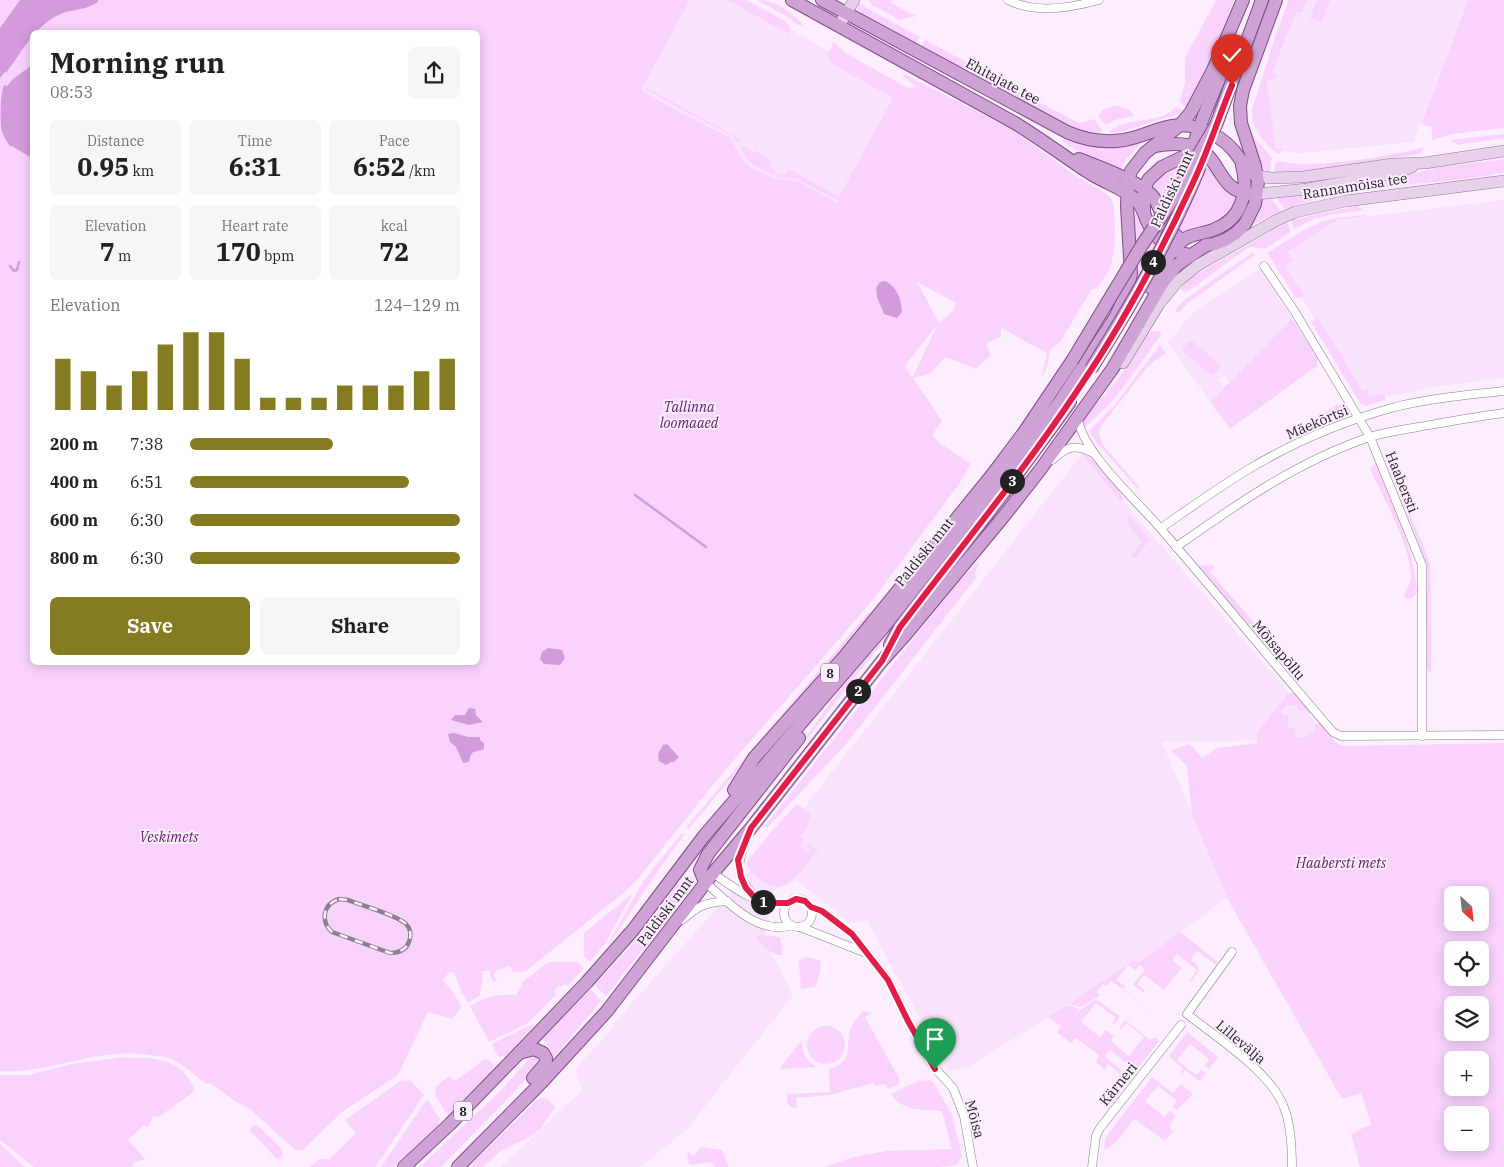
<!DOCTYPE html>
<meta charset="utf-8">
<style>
body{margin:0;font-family:"IBM Plex Serif",serif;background:#f6f6f6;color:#202124;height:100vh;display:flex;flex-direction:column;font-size:19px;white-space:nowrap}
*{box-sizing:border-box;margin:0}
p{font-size:16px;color:#757577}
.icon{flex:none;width:28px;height:28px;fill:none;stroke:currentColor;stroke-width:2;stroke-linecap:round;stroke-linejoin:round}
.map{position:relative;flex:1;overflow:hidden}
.sheet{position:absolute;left:30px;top:30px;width:450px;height:635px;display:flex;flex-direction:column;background:#fff;border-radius:8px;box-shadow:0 2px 12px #0003}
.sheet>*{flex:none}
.needle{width:32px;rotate:153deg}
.controls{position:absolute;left:1444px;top:886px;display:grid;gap:10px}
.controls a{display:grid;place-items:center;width:45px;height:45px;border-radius:8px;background:#fff;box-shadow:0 2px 12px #0003;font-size:25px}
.pin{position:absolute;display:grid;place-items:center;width:42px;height:42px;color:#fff;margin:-51px -21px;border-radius:50% 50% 50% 0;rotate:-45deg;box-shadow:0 0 5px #0007}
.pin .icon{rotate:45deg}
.km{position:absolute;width:25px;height:25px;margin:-12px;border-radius:50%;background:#222;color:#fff;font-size:14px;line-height:25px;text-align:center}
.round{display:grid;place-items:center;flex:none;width:52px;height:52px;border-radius:8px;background:#f6f6f6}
.head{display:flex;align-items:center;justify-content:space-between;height:85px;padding:0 20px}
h1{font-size:28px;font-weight:700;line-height:38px}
.figures{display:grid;grid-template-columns:repeat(3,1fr);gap:8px;height:85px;padding:5px 20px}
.figures div{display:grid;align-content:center;border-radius:8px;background:#f6f6f6;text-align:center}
.figures b{font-size:25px;font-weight:700}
.figures small{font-size:14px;font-weight:400}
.figures p{font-size:14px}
.chart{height:140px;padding:10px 20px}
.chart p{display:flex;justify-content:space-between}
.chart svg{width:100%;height:90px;margin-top:5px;stroke:#857b20;stroke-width:6}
.cta{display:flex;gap:10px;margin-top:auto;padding:10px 20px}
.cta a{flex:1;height:58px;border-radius:8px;background:#857b20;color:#fff;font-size:20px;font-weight:700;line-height:58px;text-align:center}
.cta a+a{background:#f6f6f6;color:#202124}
ul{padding:0 20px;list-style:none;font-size:16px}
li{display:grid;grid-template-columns:80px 60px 1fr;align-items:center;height:38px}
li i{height:12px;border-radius:6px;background:#857b20}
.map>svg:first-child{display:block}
</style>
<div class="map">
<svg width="1504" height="1167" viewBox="0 0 1504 1167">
<rect width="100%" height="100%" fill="#fceefe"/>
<g fill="#f9e2fb">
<path d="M690,0H736L899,89L824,227L631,108Z"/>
<path d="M1290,0H1468L1413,142L1300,153L1274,150L1256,128L1276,34Z"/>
<path d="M1504,200V378L1447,385L1365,401L1278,259L1317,234L1337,220Z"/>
<path d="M1260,269L1291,317L1278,335L1230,384L1225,376L1219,380L1225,389L1211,403L1168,343L1195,310Z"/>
<path d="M1082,454L1317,725L1320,739L1162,742L1227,898L1138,963L1133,960L1075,1001L966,1068L949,1071L867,921L850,923L796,880L774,891L764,937L793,995L687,1129L640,1167H501L582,1090L575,1071L580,1064L608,1033L616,1021L784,833Z"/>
</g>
<g fill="#f9d3fe" fill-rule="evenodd">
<path d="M0,0H690L641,90L673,109L729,137L745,163L751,168L775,179L798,181L837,203L838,201L796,178H781L763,170L748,161L741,149L742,147L745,146L753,153L755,150L769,159L772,168L775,170L774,173L778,175L779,173L784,175L789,169L839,197L893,98L831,63L827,55L834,42L844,52L908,88L916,87L903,76L902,73L1013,130L1073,174L1107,194L1112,200L1114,208L1115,241L1111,267L1097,289H1092L1060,342L1050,350L1047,367L1041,378L1047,353L1001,328V337L986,343L991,355L976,369L945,357L930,374L913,378L942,421L932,435L943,447L944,446L971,464L959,484L872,601L721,775L636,881L627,890L526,971L512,973L513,972L510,966H509L496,971L494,975L497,981H493L490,975V971H482L483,976L480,995L468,1003L462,993L454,973L449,972L443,981L450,988L462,1007L452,1019L428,1012L398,1075L342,1112L303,1150H295L250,1109L236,1102L210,1083L206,1084C195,1075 184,1065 171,1059C164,1056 156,1056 149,1055C96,1047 51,1074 0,1071ZM32,32H478V662H32ZM917,282L956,303L952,312L939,323ZM936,326H937L912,378L905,366Z"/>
<path d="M727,0H746L785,21L791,27L789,34Z"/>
<path d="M757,0C775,0 792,11 803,25H798L786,16Z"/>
<path d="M869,0H892L891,3L916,16L900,20L872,5Z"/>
<path d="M1216,0H1234L1214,53L1186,107L1182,104L1180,101L1185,83V58Z"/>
<path d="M1289,0H1307L1302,12H1296L1272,72L1276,74V79L1268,81L1267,84L1276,149H1283L1278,154C1264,144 1251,128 1252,110L1276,34Z"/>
<path d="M1317,0H1330L1322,22L1310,18Z"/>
<path d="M1468,0H1504V128L1453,134L1432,140V127L1421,124Z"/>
<path d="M858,3L920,37L916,43L861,14L858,9Z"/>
<path d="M925,40L968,63L966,68L963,70L923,48L922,45Z"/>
<path d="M973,66L1011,87L1009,92L1005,93L970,73Z"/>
<path d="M645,87L742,140L737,141L729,134L677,107L644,88Z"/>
<path d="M1016,90L1079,123L1094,119L1102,130L1100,133C1068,130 1042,112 1014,98L1013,96Z"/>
<path d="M1112,106C1120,106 1131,108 1134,116L1115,120L1106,125L1098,116L1103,110Z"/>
<path d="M1175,107L1183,110C1176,117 1167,117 1158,120C1141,125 1127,132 1109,133C1125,114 1159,127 1175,107Z"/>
<path d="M1246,118L1253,136L1272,158L1270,172L1262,167L1258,162Z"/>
<path d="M1504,134V138L1457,145L1450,140Z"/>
<path d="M1065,138C1090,150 1113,148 1139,143V145L1127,158L1120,171L1084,156L1062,141Z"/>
<path d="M1425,147L1422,152L1419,154L1308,171L1274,173L1275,164L1279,161C1308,170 1394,156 1425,147Z"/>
<path d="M1194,149L1206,161L1218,184L1226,192L1237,198C1224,230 1202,219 1180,234L1169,221L1158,193L1151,185L1153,182Z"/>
<path d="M1504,159V172L1490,175C1422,186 1350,185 1285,209L1276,198L1310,194L1396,178L1440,167Z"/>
<path d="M1260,199H1271L1281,211L1248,227Z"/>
<path d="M1357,206L1364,210L1330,215L1314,219L1296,228L1293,227L1291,220Z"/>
<path d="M1136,214L1147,234L1159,245L1115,321L1133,215Z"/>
<path d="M1367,215V216L1337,220L1317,234L1288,252L1293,261L1285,266L1304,296L1301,298H1296L1267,253C1287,241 1305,227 1327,220C1340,217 1354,216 1367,215Z"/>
<path d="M1287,222L1291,232L1266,248C1260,250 1255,245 1248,248L1190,290L1186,292L1180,290L1187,280Z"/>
<path d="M1253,252L1255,255L1188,303L1179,312H1177L1175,310L1184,300Z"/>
<path d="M1291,317L1318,359L1317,366L1230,429L1210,402L1289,322Z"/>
<path d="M1318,318L1362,390L1368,388L1369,396L1385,394V400L1367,406L1361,404L1311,322Z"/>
<path d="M1152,331H1157L1162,333C1138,366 1116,404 1083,428V423L1086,415L1114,384L1132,360L1148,333Z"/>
<path d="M1189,341H1192L1220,364V367L1213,375L1209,374L1182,350Z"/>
<path d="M1160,345L1166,353L1149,365L1102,425L1099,433L1102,444L1140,488L1138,489L1097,443L1089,431L1113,407Z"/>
<path d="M1337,404L1342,406L1345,411L1343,413L1303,429Z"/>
<path d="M1080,452C1095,458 1120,485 1123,500L1121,501Z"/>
<path d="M1376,463C1394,507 1413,545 1417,592C1414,597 1413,598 1407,599L1404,596C1405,591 1409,587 1410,582C1416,555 1382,495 1370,469Z"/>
<path d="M1390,465L1430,563L1431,672L1428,671L1427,668V565L1388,466Z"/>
<path d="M1129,515L1150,540L1135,558H1133L1132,555L1142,542C1136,534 1124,525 1129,515Z"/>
<path d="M980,561L975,573L976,578L847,743L767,828L765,826L960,580Z"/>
<path d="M1213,565L1215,567L1210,572L1290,664L1286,668L1198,566Z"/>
<path d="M915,596L917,598L807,739L805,738L855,669Z"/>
<path d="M868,613L870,615C810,687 748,757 688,830L687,826Z"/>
<path d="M1290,693L1296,694L1312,712L1309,714L1305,710H1297V705L1285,706L1284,709H1282V715H1288V728H1295L1296,737H1307V733H1314L1315,725L1320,722L1336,743L1344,746L1504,743V1167H1360L1351,1134L1371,1124L1361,1093L1342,1099L1227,898L1192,815L1187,766L1171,750L1190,744L1202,758L1217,748L1257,743V733L1287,695ZM1452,895H1480V922H1452ZM1452,950H1480V978H1452ZM1452,1005H1480V1032H1452ZM1452,1060H1480V1088H1452ZM1452,1115H1480V1142H1452Z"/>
<path d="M797,804L811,814L806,830L800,837L804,840L800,846L807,852L810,850L806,846L808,843L818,850C804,867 786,900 761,880C755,875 749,871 746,863L771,832Z"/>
<path d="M681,834H685C656,870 634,911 606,947L643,882Z"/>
<path d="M694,877L695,882L606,996L595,985L642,934L677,885L682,881Z"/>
<path d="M633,893L606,942L590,962L584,956V933Z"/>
<path d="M1180,932L1218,962L1216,965L1197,951L1191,960L1198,966L1199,970L1192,981L1190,980L1197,970L1177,954L1172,960L1182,968L1164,990L1144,975L1137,984L1145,991L1144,993L1133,985L1145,969L1140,965L1136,970L1128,965L1116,980L1125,986L1123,989L1164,1022L1112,981L1106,986L1103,984L1097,992L1100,995L1098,997L1081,1007L1069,1004L1134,960L1138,963Z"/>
<path d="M760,935L773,936L780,938L783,955C772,956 763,945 755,938Z"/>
<path d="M805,957H809L821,961L820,973L815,987L801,989L799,965V961Z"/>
<path d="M551,962H577L584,968L567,986L565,984L561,987L559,985L554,991L557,994L528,1023L489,1042L470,1006C487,996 496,994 516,995L523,982L547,963Z"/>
<path d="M591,989L601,1001L553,1058L552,1053L544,1040V1036Z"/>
<path d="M1097,999L1120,1017L1114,1024L1113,1023L1116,1018L1096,1003L1081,1022L1100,1037L1106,1030L1114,1036L1111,1041L1129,1056L1144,1037L1126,1023L1121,1029L1119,1028L1125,1020L1150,1040L1155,1037L1159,1041L1136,1071L1110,1050L1105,1057L1130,1077L1127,1080L1108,1064L1105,1070L1096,1062L1099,1055L1076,1038L1071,1043L1057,1032L1061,1026L1048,1017L1068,1005L1079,1009L1076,1011L1077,1012Z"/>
<path d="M863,1011L872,1013L865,1017L900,1080L898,1085L888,1089L886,1084L876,1086L873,1083L830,1095L796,1098L797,1107L792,1108L787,1102V1094L830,1092L829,1069C850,1063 847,1052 849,1035C850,1026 857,1017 863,1011Z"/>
<path d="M533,1024L534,1025L507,1055L500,1057L497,1055L491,1044Z"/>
<circle cx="826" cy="1045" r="19"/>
<path d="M1187,1032L1218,1057L1209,1069L1205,1065L1209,1059L1190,1044L1177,1060L1196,1075L1201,1070L1206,1073L1201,1080H1198L1185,1070L1181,1075L1180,1074L1183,1069L1169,1056Z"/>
<path d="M802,1040C801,1052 806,1061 817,1067L779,1069Z"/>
<path d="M534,1056L539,1057L541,1062L539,1066L441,1167H420L499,1092L531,1057Z"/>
<path d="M124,1057C130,1060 136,1057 143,1058C169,1059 185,1066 195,1091L160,1116L152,1117L150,1125L147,1127L144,1125L128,1140L145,1159L144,1160L134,1162L132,1167H34L0,1140V1075H29L72,1064Z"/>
<path d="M485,1059L491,1061L493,1066L492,1070L450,1113L445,1112L435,1095L436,1087L449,1076L455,1081Z"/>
<path d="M1152,1077L1173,1093L1181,1084L1193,1094L1177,1110L1173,1107L1177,1101L1158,1086L1145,1101L1164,1117L1170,1111L1176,1116L1170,1125V1128L1173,1131L1165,1141L1134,1119C1127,1128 1115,1148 1104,1149L1105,1140L1109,1133Z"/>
<path d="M922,1079L923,1081L929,1080L934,1083L952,1115L962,1156L957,1165L939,1167H824L854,1157L886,1151L952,1149L942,1111C926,1110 900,1111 891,1094Z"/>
<path d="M402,1080L411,1081L424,1095L375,1167H310L320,1159H330L356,1133L345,1120Z"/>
<path d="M543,1098L548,1099L555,1107L540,1129L530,1137L501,1151L483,1167H472L473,1163L537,1100Z"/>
<path d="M427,1099L440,1119L438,1126L394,1167H381Z"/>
<path d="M257,1125L282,1149L283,1155L278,1160L249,1130L253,1126Z"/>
<path d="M0,1144L25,1167H0Z"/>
<path d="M701,1147L722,1150L729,1167H715L711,1162L689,1165L687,1151L693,1156Z"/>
</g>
<g fill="#d39bdb">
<path d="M20,0H98V2C87,10 74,9 63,13C52,17 44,24 36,32H32V36L6,73L5,72L0,78V28Z"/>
<path d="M32,65V153L30,157L12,146H10C7,142 4,137 2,132C0,121 0,95 4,85L7,86L13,79Z"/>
<path d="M885,281C897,287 901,298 902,312L897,318L884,314L877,297L876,288L880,282Z"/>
<path d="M548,648L562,650L565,658L560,665L544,664L540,659L542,652Z"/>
<path d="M469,708L475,709L476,715L483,722L469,725L451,720L455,715H465Z"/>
<path d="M454,733L468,737H480V740L484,743V749C473,753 472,749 469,762L463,763L456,747L450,742L448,734Z"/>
<path d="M667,744L679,757L674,762H671L666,765L659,761L658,754L663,745Z"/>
</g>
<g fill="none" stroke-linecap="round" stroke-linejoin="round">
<g stroke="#d39bdb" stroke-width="2.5">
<path d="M10,266L14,271L17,270L19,262"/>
<path d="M635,495L706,547"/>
</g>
<g stroke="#8a7a8c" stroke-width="9">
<g id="street">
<path d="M1008,0C1035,14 1071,8 1099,0"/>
<path d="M1264,266L1295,312L1370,437L1422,565V736"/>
<path d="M1078,419C1083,453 1138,502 1161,529C1219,596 1275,665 1333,732L1341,736L1504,735"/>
<path d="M1052,460C1067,447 1074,443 1093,453"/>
<path d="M1161,528C1190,508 1219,487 1249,469C1294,442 1344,421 1395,407C1431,398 1468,395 1504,391"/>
<path d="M1176,547C1237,504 1298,461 1370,437C1385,432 1402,430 1418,427C1447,422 1475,417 1504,413"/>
<path d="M747,838C736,866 735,874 755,898"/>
<path d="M713,873C738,891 755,905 788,903"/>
<path d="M705,882C728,902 756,934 789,926"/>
<circle cx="798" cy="913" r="14"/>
<path d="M811,907L822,911L852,934L888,980L908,1021L932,1065L953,1088L964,1116L973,1167"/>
<path d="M682,920C700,905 703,903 727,901"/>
<path d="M800,927L866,953"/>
<path d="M1232,952L1187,1014C1217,1038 1273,1073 1285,1110C1291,1127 1292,1149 1292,1167"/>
<path d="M1092,1167L1096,1136L1100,1128L1181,1025"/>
</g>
</g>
<g stroke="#8a7a8c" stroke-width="12">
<g id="secondary">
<path d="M839,26L854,0"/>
<path d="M1257,176L1272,178L1303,177L1393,164L1425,163L1504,151"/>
<path d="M1257,194L1307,189L1395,173L1412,167"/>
<path d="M1123,363L1159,304L1178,281L1198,265L1277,220L1295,212L1346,201L1504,181"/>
</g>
</g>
<g stroke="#7f4c86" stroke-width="14">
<g id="primary">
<path d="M792,0L1015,123C1041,139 1065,157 1091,174C1104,182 1123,189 1134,198C1141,203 1144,213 1147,221C1155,239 1171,252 1190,255"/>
<path d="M822,0L1067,132C1085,140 1104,143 1124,140C1152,135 1168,119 1199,128C1213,133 1225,140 1234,151C1243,162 1244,169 1257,176"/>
<path d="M1216,125L1262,0"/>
<path d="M1154,146C1231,132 1205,191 1252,194"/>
<path d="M1079,159C1097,166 1144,183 1154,198C1163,212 1163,227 1178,237"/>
<path d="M1144,211V188L1149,179L1162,167L1185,156L1193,146L1204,115L1227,60"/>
<path d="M1151,288C1160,272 1168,252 1183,240C1192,233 1205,234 1215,229C1242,219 1249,191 1242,165"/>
<path d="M890,645L900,627L1002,495L1070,402"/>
<path d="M734,790L754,758L845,656L992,475L1025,431L1072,361"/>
<path d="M705,882L700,870L708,854L799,738"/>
<path d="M519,1053L534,1049L543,1053L546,1058V1063L533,1078"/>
<path d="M404,1167L450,1124L519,1053L587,982L633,930L704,836L882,629L1018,457L1059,403L1116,316L1129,286L1131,273L1127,206L1128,180L1131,171L1145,153L1180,125L1191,112L1213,70L1243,0"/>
<path d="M458,1167L542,1082L607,1011L713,873L751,828L882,661L907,633L1004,516L1040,470L1113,368L1163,282L1177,265L1206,245L1214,244L1225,240L1236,233L1245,224L1255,204L1258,182L1255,166L1241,123L1240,106L1243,90L1276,0"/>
</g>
</g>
<use href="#street" stroke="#fff" stroke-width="8"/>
<use href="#secondary" stroke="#e8d1eb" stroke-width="11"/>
<use href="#primary" stroke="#d0a3d6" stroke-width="12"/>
<g stroke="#8a818c" stroke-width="4.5">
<path id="rail" d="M339,899L348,900C360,905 397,915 406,924C410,928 412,935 409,942C406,950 398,953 390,953L332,932C320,921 323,904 339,899Z"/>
</g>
<use href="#rail" stroke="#fceefe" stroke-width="2.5" stroke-dasharray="8" stroke-linecap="butt"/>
<g stroke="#7f4c86" stroke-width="14" stroke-linecap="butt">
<g id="primary-bridge">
<path d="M1072,361L1142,245L1167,208L1216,125"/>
<path d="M1091,369C1132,304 1171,237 1200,166"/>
</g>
</g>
<use href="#primary-bridge" stroke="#d0a3d6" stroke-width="12"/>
</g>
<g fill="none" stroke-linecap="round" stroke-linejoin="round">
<g stroke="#fff" stroke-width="10">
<path id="route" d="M935,1069L908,1021L888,980L852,934L822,911L811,907L805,901L796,899L788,903H768L756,899L746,888L741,877L738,860L751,828L882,661L900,627C960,548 1024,471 1079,388C1122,325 1159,256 1191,187C1207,154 1218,119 1232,85"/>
</g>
<use href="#route" stroke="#e11d48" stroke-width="6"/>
</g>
<g text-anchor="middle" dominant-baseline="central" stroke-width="4" stroke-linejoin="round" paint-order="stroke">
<g fill="#fceefe" stroke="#635b65" stroke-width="1">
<rect x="821" y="663.5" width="18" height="19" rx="4"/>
<rect x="454" y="1101.5" width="18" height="19" rx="4"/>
</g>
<g font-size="12" font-weight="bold" fill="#221c23">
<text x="830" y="673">8</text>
<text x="463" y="1111">8</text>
</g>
<g font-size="14" fill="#221c23" stroke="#fceefe">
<text transform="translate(1003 81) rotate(28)">Ehitajate tee</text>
<text transform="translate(1355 186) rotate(-9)">Rannamõisa tee</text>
<text transform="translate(1172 189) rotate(-65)">Paldiski mnt</text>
<text transform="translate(1317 422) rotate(-23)">Mäekõrtsi</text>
<text transform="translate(1402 482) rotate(68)">Haabersti</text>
<text transform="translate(924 552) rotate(-51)">Paldiski mnt</text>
<text transform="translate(1279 650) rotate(50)">Mõisapõllu</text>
<text transform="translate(665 911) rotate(-53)">Paldiski mnt</text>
<text transform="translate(1241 1042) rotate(40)">Lillevälja</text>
<text transform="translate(1118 1084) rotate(-51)">Kärneri</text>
<text transform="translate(975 1119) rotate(75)">Mõisa</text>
</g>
<g font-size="14" font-style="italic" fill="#601c69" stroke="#fceefe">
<text x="689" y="407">Tallinna<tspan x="689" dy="16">loomaaed</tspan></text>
<text x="169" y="837">Veskimets</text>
<text x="1341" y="863">Haabersti mets</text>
</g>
</g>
</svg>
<div class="controls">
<a><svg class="needle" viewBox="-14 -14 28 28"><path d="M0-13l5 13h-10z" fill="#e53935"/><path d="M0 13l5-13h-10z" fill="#757577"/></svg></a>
<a><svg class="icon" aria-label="locate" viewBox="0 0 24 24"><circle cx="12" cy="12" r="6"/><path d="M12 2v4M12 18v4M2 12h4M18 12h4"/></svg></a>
<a><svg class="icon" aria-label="layers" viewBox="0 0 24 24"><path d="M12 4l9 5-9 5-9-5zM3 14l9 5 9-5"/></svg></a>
<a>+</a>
<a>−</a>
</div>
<div class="pin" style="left:935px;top:1069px;background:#1e9e55"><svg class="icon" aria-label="arrive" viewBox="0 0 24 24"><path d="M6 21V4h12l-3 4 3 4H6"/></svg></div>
<div class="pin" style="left:1232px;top:85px;background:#d93025"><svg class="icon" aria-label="check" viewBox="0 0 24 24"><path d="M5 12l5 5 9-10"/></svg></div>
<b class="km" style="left:763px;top:902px">1</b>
<b class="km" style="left:858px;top:691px">2</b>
<b class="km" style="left:1012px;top:481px">3</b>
<b class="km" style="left:1153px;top:262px">4</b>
<section class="sheet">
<div class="head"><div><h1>Morning run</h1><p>08:53</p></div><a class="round"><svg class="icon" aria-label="share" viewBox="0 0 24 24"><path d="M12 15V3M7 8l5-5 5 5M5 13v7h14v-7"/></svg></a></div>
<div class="figures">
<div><p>Distance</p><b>0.95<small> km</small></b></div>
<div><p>Time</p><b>6:31</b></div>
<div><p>Pace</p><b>6:52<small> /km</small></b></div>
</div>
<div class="figures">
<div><p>Elevation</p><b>7<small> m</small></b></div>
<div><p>Heart rate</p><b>170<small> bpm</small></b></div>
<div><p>kcal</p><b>72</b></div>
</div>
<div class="chart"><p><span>Elevation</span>124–129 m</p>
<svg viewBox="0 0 160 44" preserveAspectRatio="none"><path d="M5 44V19M15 44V25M25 44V32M35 44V25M45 44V12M55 44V6M65 44V6M75 44V19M85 44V38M95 44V38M105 44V38M115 44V32M125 44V32M135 44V32M145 44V25M155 44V19"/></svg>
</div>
<ul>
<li><b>200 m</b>7:38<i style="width:53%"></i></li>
<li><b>400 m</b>6:51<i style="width:81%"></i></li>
<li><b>600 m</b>6:30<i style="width:100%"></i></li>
<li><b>800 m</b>6:30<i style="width:100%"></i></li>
</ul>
<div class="cta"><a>Save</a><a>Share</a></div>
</section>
</div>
